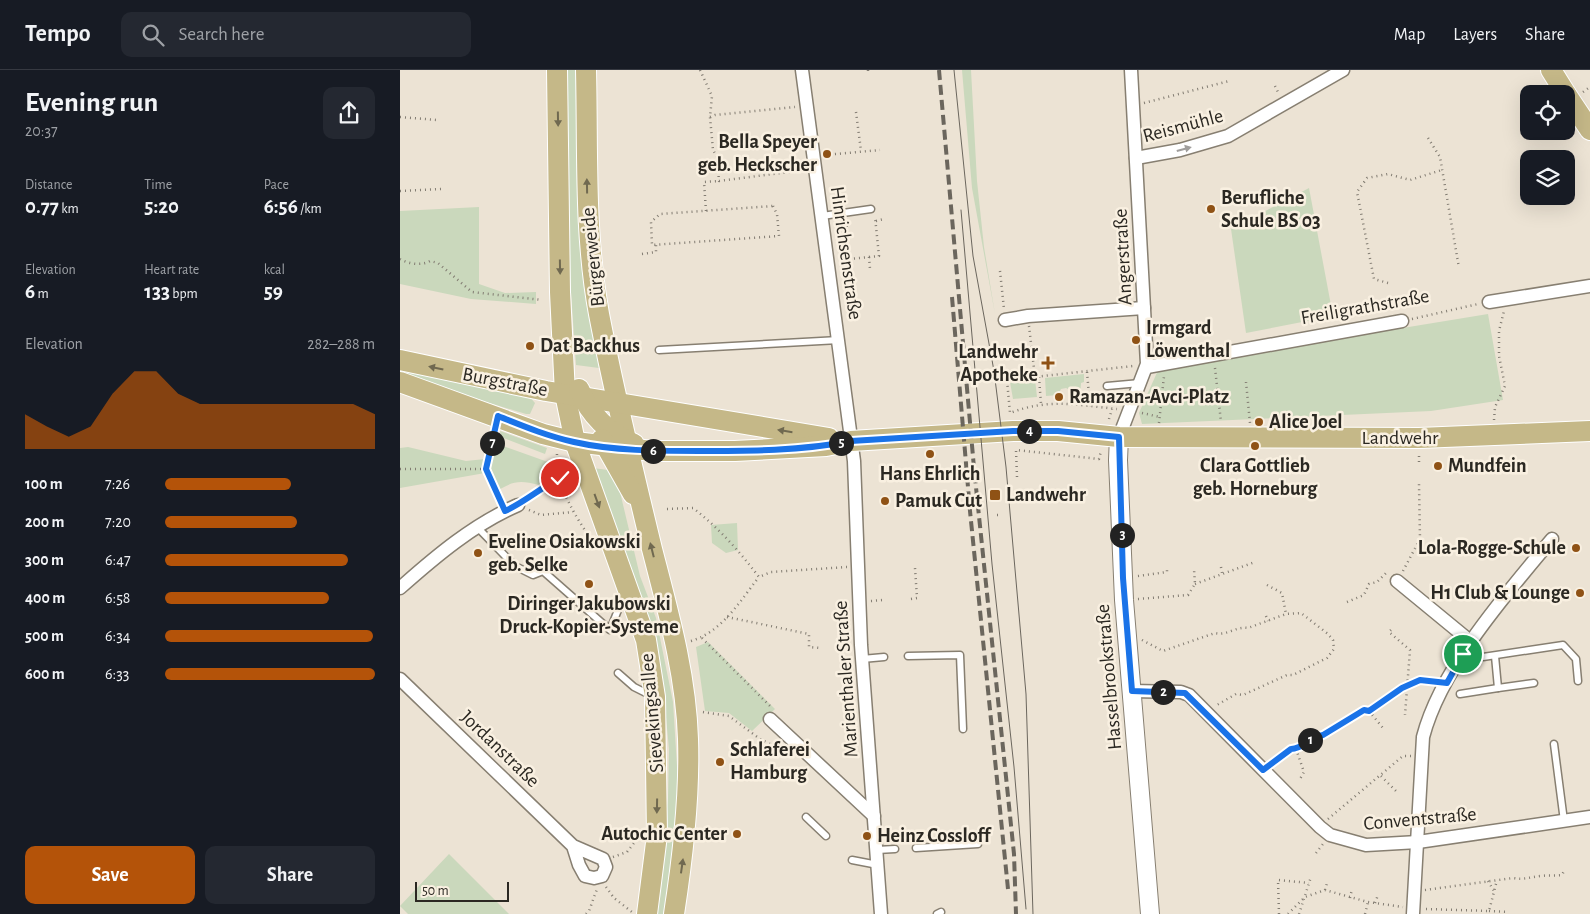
<!DOCTYPE html>
<meta charset="utf-8">
<style>
body{margin:0;font-family:"Alegreya Sans",sans-serif;background:#242831;color:#f1f3f6;height:100vh;display:flex;flex-direction:column;font-size:19px;white-space:nowrap}
*{box-sizing:border-box;margin:0}
p{font-size:16px;color:#9ea1a6}
.icon{flex:none;width:28px;height:28px;fill:none;stroke:currentColor;stroke-width:2;stroke-linecap:round;stroke-linejoin:round}
.map{position:relative;flex:1;overflow:hidden}
.side{display:flex;flex-direction:column;background:#171b24;width:400px}
.side>*{flex:none}
.controls{position:absolute;left:1120px;top:15px;display:grid;gap:10px}
.controls a{display:grid;place-items:center;width:55px;height:55px;border-radius:10px;background:#171b24;box-shadow:0 5px 20px #0002;font-size:25px}
.scale{position:absolute;left:15px;bottom:12px;width:94px;box-sizing:border-box;padding-left:5px;border:2px solid #2b2822;border-top:0;font-size:14px;line-height:18px;white-space:nowrap;color:#2b2822;-webkit-text-stroke:4px #f9f0e1;paint-order:stroke}
.pin{position:absolute;display:grid;place-items:center;width:42px;height:42px;color:#fff;margin:-21px;border:2px solid #fff;border-radius:50%;box-shadow:0 1px 5px #0007}
.km{position:absolute;width:25px;height:25px;margin:-12px;border-radius:50%;background:#222;color:#fff;font-size:14px;line-height:25px;text-align:center}
.round{display:grid;place-items:center;flex:none;width:52px;height:52px;border-radius:10px;background:#242831}
.headline{display:flex;align-items:center;justify-content:space-between;height:85px;padding:0 25px}
h1{font-size:28px;font-weight:700;line-height:38px}
.stats{display:grid;grid-template-columns:repeat(3,1fr);gap:8px;height:85px;padding:5px 25px}
.stats div{display:grid;align-content:center}
.stats b{font-size:21px;font-weight:700}
.stats small{font-size:14px;font-weight:400}
.stats p{font-size:14px}
.chart{height:140px;padding:10px 25px}
.chart p{display:flex;justify-content:space-between}
.chart svg{width:100%;height:90px;margin-top:5px;fill:#b45309;opacity:.7}
.cta{display:flex;gap:10px;margin-top:auto;padding:10px 25px}
.cta a{flex:1;height:58px;border-radius:10px;background:#b45309;color:#fff;font-size:20px;font-weight:700;line-height:58px;text-align:center}
.cta a+a{background:#242831;color:#f1f3f6}
ul{padding:0 25px;list-style:none;font-size:16px}
li{display:grid;grid-template-columns:80px 60px 1fr;align-items:center;height:38px}
li i{height:12px;border-radius:6px;background:#b45309}
header{display:flex;align-items:center;gap:30px;box-sizing:border-box;height:70px;padding:0 25px;background:#171b24;border-bottom:1px solid #363941}
header strong{font-size:24px}
nav{display:flex;gap:28px;margin-inline-start:auto;font-size:18px}
.search{width:350px;height:45px;background:#242831;display:flex;align-items:center;gap:12px;box-sizing:border-box;padding:0 18px;border-radius:10px;color:#9ea1a6;font-size:19px}
main{display:flex;flex:1;min-height:0}
.map>svg:first-child{display:block}
</style>
<header>
<strong>Tempo</strong>
<div class="search"><svg class="icon" aria-label="search" viewBox="0 0 24 24"><circle cx="10" cy="10" r="6"/><path d="M15 15l6 6"/></svg>Search here</div>
<nav><a>Map</a><a>Layers</a><a>Share</a></nav>
</header>
<main>
<section class="side">
<div class="headline"><div><h1>Evening run</h1><p>20:37</p></div><a class="round"><svg class="icon" aria-label="share" viewBox="0 0 24 24"><path d="M12 15V3M7 8l5-5 5 5M5 13v7h14v-7"/></svg></a></div>
<div class="stats">
<div><p>Distance</p><b>0.77<small> km</small></b></div>
<div><p>Time</p><b>5:20</b></div>
<div><p>Pace</p><b>6:56<small> /km</small></b></div>
</div>
<div class="stats">
<div><p>Elevation</p><b>6<small> m</small></b></div>
<div><p>Heart rate</p><b>133<small> bpm</small></b></div>
<div><p>kcal</p><b>59</b></div>
</div>
<div class="chart"><p><span>Elevation</span>282–288 m</p>
<svg viewBox="0 0 160 44" preserveAspectRatio="none"><path d="M0 44V27L10 33L20 38L30 33L40 17L50 6L60 6L70 17L80 22L90 22L100 22L110 22L120 22L130 22L140 22L150 22L160 27V44z"/></svg>
</div>
<ul>
<li><b>100 m</b>7:26<i style="width:60%"></i></li>
<li><b>200 m</b>7:20<i style="width:63%"></i></li>
<li><b>300 m</b>6:47<i style="width:87%"></i></li>
<li><b>400 m</b>6:58<i style="width:78%"></i></li>
<li><b>500 m</b>6:34<i style="width:99%"></i></li>
<li><b>600 m</b>6:33<i style="width:100%"></i></li>
</ul>
<div class="cta"><a>Save</a><a>Share</a></div>
</section>
<div class="map">
<svg width="1190" height="844" viewBox="0 0 1190 844">
<rect width="100%" height="100%" fill="#ece3d4"/>
<g fill="#cad8bc">
<path d="M168,0H180L185,211L199,298L176,295L166,150Z"/>
<path d="M562,0H571L577,111L584,177L595,244L572,118Z"/>
<path d="M909,118L933,246L846,263L831,159Z"/>
<path d="M79,137V214L105,223L136,222V234L71,229L0,214V141Z"/>
<path d="M1088,244L1103,330L1031,341L742,354L739,343L759,298Z"/>
<path d="M0,299L128,325L135,333L130,344H126L0,306Z"/>
<path d="M684,304V312L681,313L680,328L673,327L672,321L666,318L661,319L658,325L646,326L645,308Z"/>
<path d="M635,309L637,327L613,329L610,312Z"/>
<path d="M100,361L147,378L145,384L101,367Z"/>
<path d="M89,371L148,392L156,408L139,415C119,410 113,411 95,422L85,403L0,418V378L8,377L66,391L85,389Z"/>
<path d="M193,398L215,401L240,506L256,548L273,632L278,712L271,806L265,844H254L268,728L269,679L265,637L258,593Z"/>
<path d="M337,453L338,480L326,483L312,473L311,455Z"/>
<path d="M308,572L375,639L352,661L329,643L305,641L296,577Z"/>
<path d="M49,784L109,844H8L0,836Z"/>
</g>
<g fill="none" stroke-linecap="round" stroke-linejoin="round">
<g stroke="#877f71" stroke-width="9">
<g id="lane">
<path d="M422,146L471,139"/>
<path d="M259,280L439,270"/>
<path d="M707,316L740,313"/>
<path d="M77,457L115,496L133,505L143,501L210,560L224,525"/>
<path d="M1063,584L1083,587L1163,575L1176,589L1178,611"/>
<path d="M508,586L560,585L563,659"/>
<path d="M462,589L484,587"/>
<path d="M218,603L234,617L252,626"/>
<path d="M1098,618L1134,613"/>
<path d="M1060,624L1098,618L1095,586"/>
<path d="M1154,674L1164,751"/>
<path d="M406,747L426,766"/>
<path d="M516,778L578,774"/>
<path d="M477,780L495,779"/>
<path d="M452,790L478,795"/>
<path d="M537,844L541,842"/>
</g>
</g>
<g stroke="#877f71" stroke-width="15">
<g id="street">
<path d="M402,0L454,391L461,575L481,844"/>
<path d="M736,88L780,80L828,66L943,0"/>
<path d="M1089,232L1190,216"/>
<path d="M605,250L628,246L744,238"/>
<path d="M747,297L1002,251"/>
<path d="M719,367L747,294L731,0"/>
<path d="M997,511L1070,571"/>
<path d="M0,518C36,486 74,454 118,435"/>
<path d="M0,609L173,776L203,789L206,797L202,806L194,808L185,806L179,795L173,776"/>
<path d="M732,621L781,622L789,625L920,757L930,765L966,775L1018,772L1190,747"/>
<path d="M370,649L474,746"/>
<path d="M1013,844L1023,667C1041,598 1106,524 1152,469"/>
</g>
</g>
<g stroke="#877f71" stroke-width="20">
<path id="secondary" d="M719,367L718,390L724,530L750,844"/>
</g>
<g stroke="#fff" stroke-width="22">
<g id="primary">
<path d="M157,0L160,222L165,324L175,372L246,570L255,627L257,765L247,844"/>
<path d="M186,0C188,82 184,163 199,244C214,323 233,401 252,479C268,541 286,604 288,669C290,727 283,786 274,844"/>
<path d="M1151,0L1166,24"/>
<path d="M1166,24L1190,60"/>
<path d="M0,290L146,321L429,368"/>
<path d="M0,312L143,364L175,372L252,381H335L426,376L451,371L613,361H658L719,367L1019,368L1190,361"/>
<path d="M179,319C190,345 208,363 234,374"/>
<path d="M202,369L233,424"/>
</g>
</g>
<g stroke="#827c72" stroke-width="2.5" stroke-dasharray="1 4" stroke-linecap="butt">
<path d="M300,0L312,26L310,47L313,80L317,87L319,111L404,100"/>
<path d="M468,0V4"/>
<path d="M875,16L879,24"/>
<path d="M1183,22L1190,17"/>
<path d="M744,33L829,11"/>
<path d="M456,42L461,81"/>
<path d="M0,47L37,50"/>
<path d="M310,47L315,45L395,37"/>
<path d="M1028,68L1040,87L1059,198"/>
<path d="M425,85L480,80"/>
<path d="M0,121L42,119"/>
<path d="M373,136L377,144L379,166L252,175L251,152L260,144Z"/>
<path d="M306,141L304,112L319,111"/>
<path d="M446,151L452,225H455"/>
<path d="M476,151L484,149"/>
<path d="M242,184L256,182V174"/>
<path d="M469,187L479,186L475,147"/>
<path d="M0,189C9,194 21,196 30,191L38,193L72,222L142,230"/>
<path d="M449,189L469,187L470,199"/>
<path d="M600,201L604,239"/>
<path d="M988,213L974,209L957,122L967,108L988,104L1010,110L1042,100"/>
<path d="M1012,249L1078,234"/>
<path d="M629,256L635,307"/>
<path d="M815,298L821,352"/>
<path d="M687,302L690,337"/>
<path d="M639,307L641,334"/>
<path d="M607,310L733,296"/>
<path d="M603,311L607,310L610,343C649,328 677,335 717,339"/>
<path d="M846,312L850,353"/>
<path d="M742,343L760,347"/>
<path d="M709,349L712,339"/>
<path d="M1094,350L1095,337L1105,316L1099,286V261L1104,241"/>
<path d="M759,353L764,306"/>
<path d="M94,362L86,399L100,430"/>
<path d="M157,384C155,413 173,442 188,465"/>
<path d="M1019,392V383"/>
<path d="M0,399H86"/>
<path d="M617,407L616,380L699,389L701,381"/>
<path d="M127,428L141,418L160,408"/>
<path d="M267,439L293,438C319,458 339,481 359,507L371,502L447,497"/>
<path d="M129,440L141,445L173,442"/>
<path d="M597,445H600"/>
<path d="M821,497L822,503"/>
<path d="M1003,501L1020,469L1019,414"/>
<path d="M738,506L767,502V500"/>
<path d="M795,514L855,492"/>
<path d="M867,515L882,523L886,544"/>
<path d="M511,529L517,528L515,498"/>
<path d="M738,529L788,525L795,514L794,499"/>
<path d="M471,531L483,530"/>
<path d="M947,532L964,525L969,514L977,512L986,503"/>
<path d="M866,546L868,551"/>
<path d="M327,547L409,564V577L420,578"/>
<path d="M991,560L989,562L1010,580L1005,645"/>
<path d="M302,568L371,637"/>
<path d="M742,570L763,581L815,563C827,566 836,556 848,558L886,544L901,543L928,564L933,570L934,579L927,588L893,605H887L843,625L836,624L817,635"/>
<path d="M291,571C322,562 340,531 359,507"/>
<path d="M440,576H448"/>
<path d="M969,641L983,658"/>
<path d="M303,642L329,646L360,669L386,682"/>
<path d="M896,679L904,702L900,709"/>
<path d="M872,693C883,685 910,667 923,665L964,640L969,641C990,627 1009,609 1034,611"/>
<path d="M981,706L998,723"/>
<path d="M928,749L1003,686H1011"/>
<path d="M916,783L923,774"/>
<path d="M213,787L227,782L237,769"/>
<path d="M1088,811L1094,821"/>
<path d="M206,817L214,828L232,842"/>
<path d="M925,820L927,813"/>
<path d="M1025,820L1113,808C1124,810 1130,807 1141,806C1148,805 1155,806 1162,805L1165,799"/>
<path d="M950,828L952,819"/>
<path d="M975,833L978,825"/>
<path d="M1026,839L1089,841L1097,810"/>
<path d="M1089,841L1108,842"/>
<path d="M186,844L189,841L197,819"/>
<path d="M879,844L878,810L909,813"/>
<path d="M888,844L905,827L925,820L968,832L1003,837"/>
<path d="M899,844L911,807"/>
<path d="M965,844L968,832"/>
</g>
<use href="#lane" stroke="#fff" stroke-width="6"/>
<use href="#street" stroke="#fff" stroke-width="12"/>
<use href="#secondary" stroke="#fff" stroke-width="18"/>
<use href="#primary" stroke="#c5b888" stroke-width="20"/>
<g stroke="#6b665d" stroke-width="1">
<path d="M554,0L573,186L594,301L606,397L626,624L633,844"/>
<path d="M561,140L592,494L614,697L626,839"/>
</g>
<g stroke="#6b665d" stroke-width="4" stroke-dasharray="10 5" stroke-linecap="butt">
<path d="M539,0L574,398L614,784L616,844"/>
<path d="M552,227L570,441L608,819"/>
</g>
</g>
<defs><path id="oneway-solid" d="M-6-.8H1V-3.2L6.5 0L1 3.2V.8H-6Z" transform="scale(1.25)"/></defs>
<g fill="#706950">
<use href="#oneway-solid" transform="translate(158 49) rotate(89)"/>
<use href="#oneway-solid" transform="translate(187 116) rotate(-91)"/>
<use href="#oneway-solid" transform="translate(160 197) rotate(89)"/>
<use href="#oneway-solid" transform="translate(36 298) rotate(-168)"/>
<use href="#oneway-solid" transform="translate(385 361) rotate(-171)"/>
<use href="#oneway-solid" transform="translate(197 431) rotate(70)"/>
<use href="#oneway-solid" transform="translate(252 480) rotate(-104)"/>
<use href="#oneway-solid" transform="translate(257 736) rotate(91)"/>
<use href="#oneway-solid" transform="translate(282 796) rotate(-82)"/>
</g>
<use fill="#a09e9c" href="#oneway-solid" transform="translate(784 79) rotate(-15)"/>
<g fill="none" stroke-linecap="round" stroke-linejoin="round">
<g stroke="#fff" stroke-width="10">
<path id="route" d="M160,408C140,418 125,432 105,441L86,399L98,346C123,356 147,366 174,372C214,381 257,381 299,381C349,381 401,381 451,371L613,361H658L719,367L723,508L732,621L785,623L863,700L891,679C903,679 911,667 923,665L964,640L969,641L1002,618L1020,610L1047,613L1063,584"/>
</g>
<use href="#route" stroke="#1a73e8" stroke-width="6"/>
</g>
<g fill="#8f5215" stroke="#f9f0e1" stroke-width="2">
<circle cx="427" cy="84" r="5"/>
<circle cx="811" cy="139" r="5"/>
<circle cx="736" cy="270" r="5"/>
<circle cx="130" cy="276" r="5"/>
<path d="M645.5 285.5h5v5h5v5h-5v5h-5v-5h-5v-5h5z"/>
<circle cx="659" cy="327" r="5"/>
<circle cx="859" cy="352" r="5"/>
<circle cx="855" cy="376" r="5"/>
<circle cx="530" cy="384" r="5"/>
<circle cx="1038" cy="396" r="5"/>
<rect x="589" y="419" width="12" height="12" rx="2.5"/>
<circle cx="485" cy="431" r="5"/>
<circle cx="1176" cy="478" r="5"/>
<circle cx="78" cy="483" r="5"/>
<circle cx="189" cy="514" r="5"/>
<circle cx="1180" cy="523" r="5"/>
<circle cx="320" cy="692" r="5"/>
<circle cx="337" cy="764" r="5"/>
<circle cx="467" cy="766" r="5"/>
</g>
<g text-anchor="middle" dominant-baseline="central" stroke-width="5" stroke-linejoin="round" paint-order="stroke">
<g font-size="20" fill="#2b2822" stroke="#f9f0e1">
<text transform="translate(783 56) rotate(-15)">Reismühle</text>
<text transform="translate(446 183) rotate(82)">Hinrichsenstraße</text>
<text transform="translate(193 187) rotate(-96)">Bürgerweide</text>
<text transform="translate(723 187) rotate(-93)">Angerstraße</text>
<text transform="translate(965 237) rotate(-10)">Freiligrathstraße</text>
<text transform="translate(105 312) rotate(11)">Burgstraße</text>
<text x="1000" y="368">Landwehr</text>
<text transform="translate(709 607) rotate(-95)">Hasselbrookstraße</text>
<text transform="translate(446 609) rotate(-94)">Marienthaler Straße</text>
<text transform="translate(252 643) rotate(-95)">Sievekingsallee</text>
<text transform="translate(100 679) rotate(44)">Jordanstraße</text>
<text transform="translate(1020 749) rotate(-5)">Conventstraße</text>
</g>
<g font-size="20" font-weight="bold" fill="#2b2822" stroke="#f9f0e1" text-anchor="start">
<text x="417" y="72" text-anchor="end">Bella Speyer<tspan x="417" dy="23">geb. Heckscher</tspan></text>
<text x="821" y="128">Berufliche<tspan x="821" dy="23">Schule BS 03</tspan></text>
<text x="746" y="258">Irmgard<tspan x="746" dy="23">Löwenthal</tspan></text>
<text x="140" y="276">Dat Backhus</text>
<text x="638" y="282" text-anchor="end">Landwehr<tspan x="638" dy="23">Apotheke</tspan></text>
<text x="669" y="327">Ramazan-Avci-Platz</text>
<text x="869" y="352">Alice Joel</text>
<text x="855" y="396" text-anchor="middle">Clara Gottlieb<tspan x="855" dy="23">geb. Horneburg</tspan></text>
<text x="1048" y="396">Mundfein</text>
<text x="530" y="404" text-anchor="middle">Hans Ehrlich</text>
<text x="606" y="425">Landwehr</text>
<text x="495" y="431">Pamuk Cut</text>
<text x="88" y="472">Eveline Osiakowski<tspan x="88" dy="23">geb. Selke</tspan></text>
<text x="1166" y="478" text-anchor="end">Lola-Rogge-Schule</text>
<text x="1170" y="523" text-anchor="end">H1 Club &amp; Lounge</text>
<text x="189" y="534" text-anchor="middle">Diringer Jakubowski<tspan x="189" dy="23">Druck-Kopier-Systeme</tspan></text>
<text x="330" y="680">Schlaferei<tspan x="330" dy="23">Hamburg</tspan></text>
<text x="327" y="764" text-anchor="end">Autochic Center</text>
<text x="477" y="766">Heinz Cossloff</text>
</g>
</g>
</svg>
<div class="controls">
<a><svg class="icon" aria-label="locate" viewBox="0 0 24 24"><circle cx="12" cy="12" r="6"/><path d="M12 2v4M12 18v4M2 12h4M18 12h4"/></svg></a>
<a><svg class="icon" aria-label="layers" viewBox="0 0 24 24"><path d="M12 4l9 5-9 5-9-5zM3 14l9 5 9-5"/></svg></a>
</div>
<div class="scale">50 m</div>
<div class="pin" style="left:1063px;top:584px;background:#1e9e55"><svg class="icon" aria-label="arrive" viewBox="0 0 24 24"><path d="M6 21V4h12l-3 4 3 4H6"/></svg></div>
<div class="pin" style="left:160px;top:408px;background:#d93025"><svg class="icon" aria-label="check" viewBox="0 0 24 24"><path d="M5 12l5 5 9-10"/></svg></div>
<b class="km" style="left:910px;top:670px">1</b>
<b class="km" style="left:763px;top:622px">2</b>
<b class="km" style="left:722px;top:465px">3</b>
<b class="km" style="left:629px;top:361px">4</b>
<b class="km" style="left:441px;top:373px">5</b>
<b class="km" style="left:253px;top:381px">6</b>
<b class="km" style="left:92px;top:373px">7</b>
</div>
</main>
